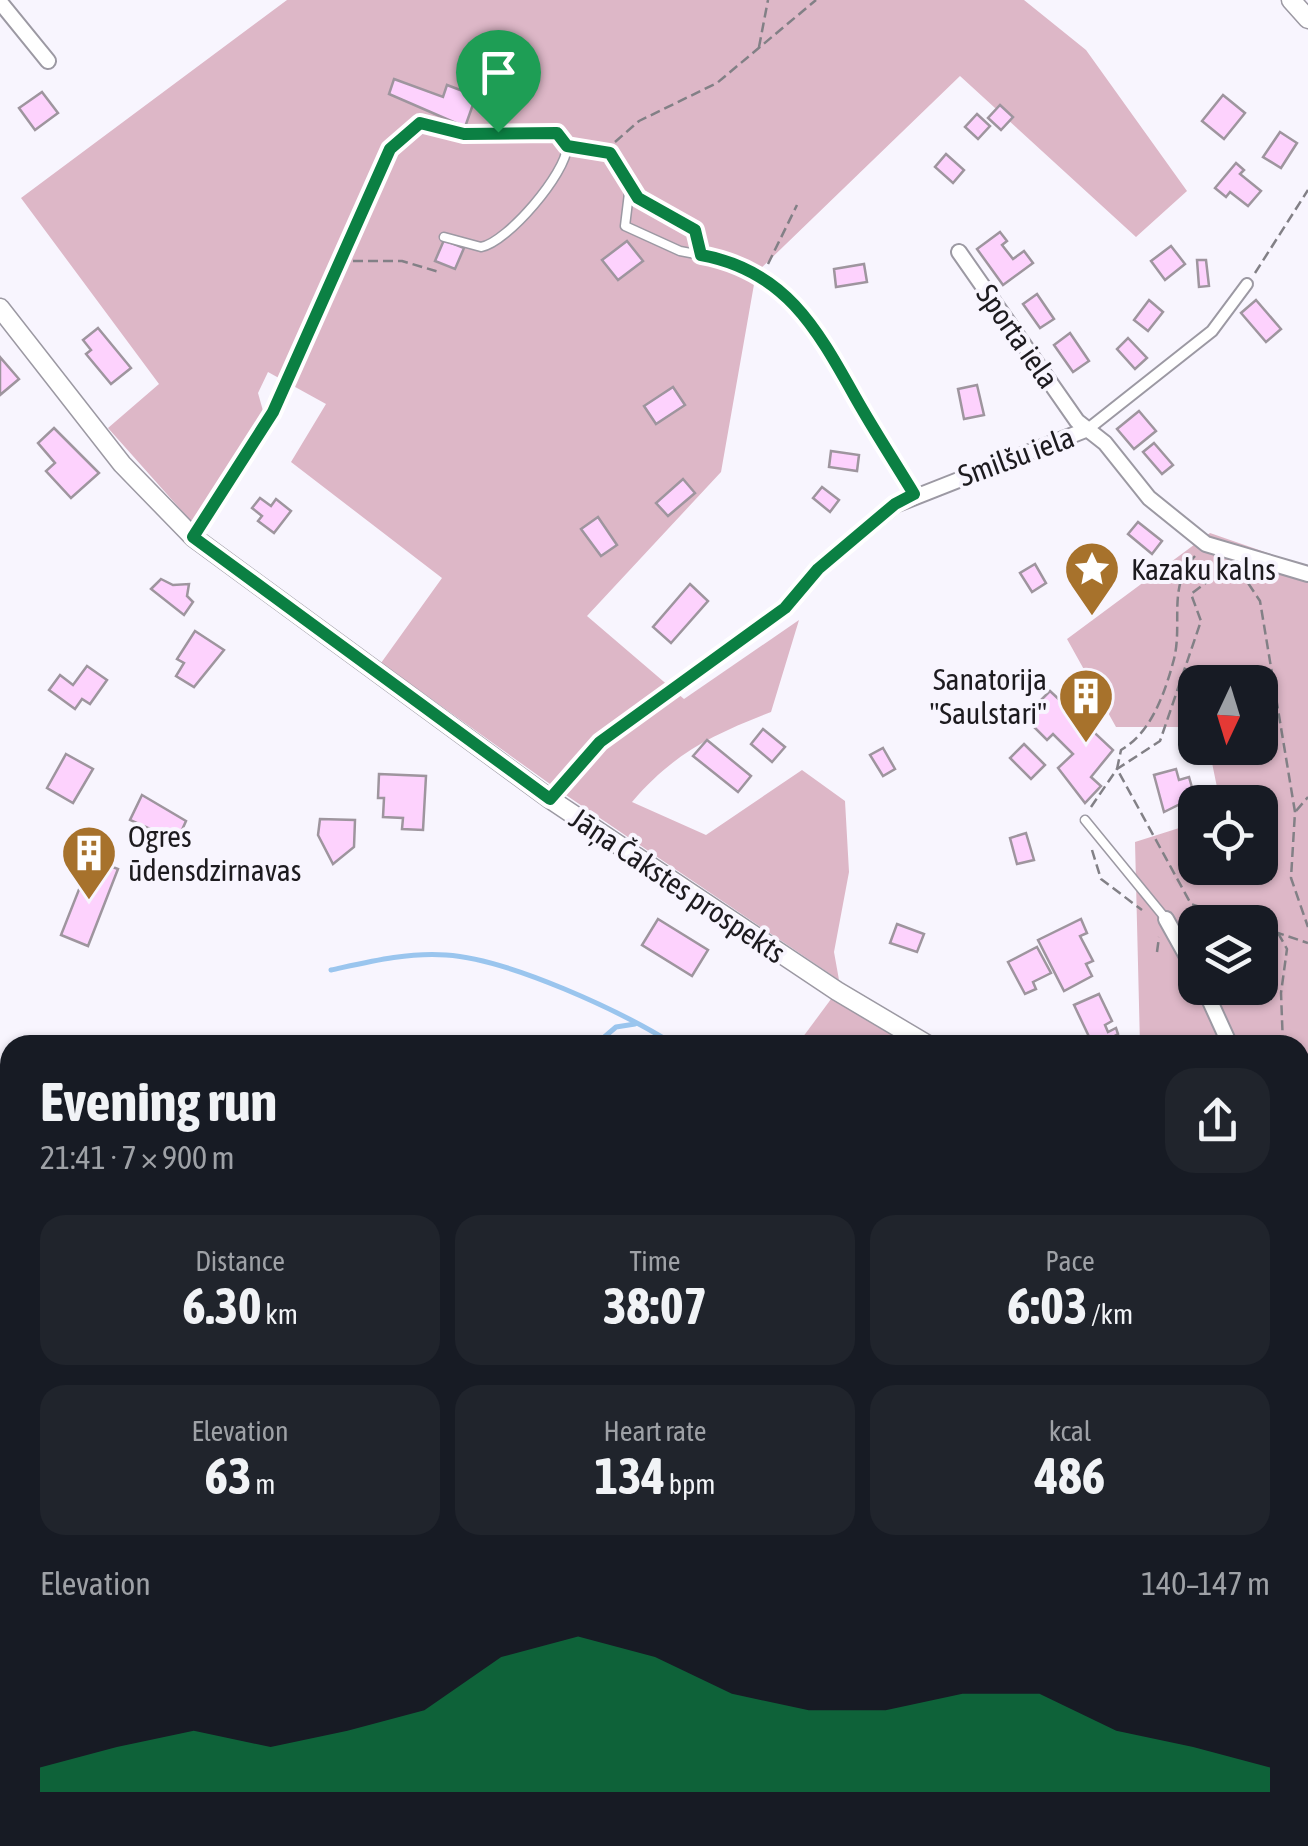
<!DOCTYPE html>
<meta charset="utf-8">
<style>
body{margin:0;font-family:"Asap Condensed",sans-serif;background:#20242c;color:#f1f3f6;height:100vh;display:flex;flex-direction:column;font-size:38px;white-space:nowrap}
*{box-sizing:border-box;margin:0}
p{font-size:32px;color:#9ea1a6}
.icon{flex:none;width:55px;height:55px;fill:none;stroke:currentColor;stroke-width:2;stroke-linecap:round;stroke-linejoin:round}
.map{position:relative;flex:1;overflow:hidden}
.panel{position:absolute;left:0px;top:1035px;width:1310px;height:812px;display:flex;flex-direction:column;background:#171b24;border-radius:30px 30px 0 0;box-shadow:0 2px 8px #0004}
.panel>*{flex:none}
.needle{width:65px;rotate:184deg}
.controls{position:absolute;left:1178px;top:665px;display:grid;gap:20px}
.controls a{display:grid;place-items:center;width:100px;height:100px;border-radius:20px;background:#171b24;box-shadow:0 2px 8px #0004;font-size:50px}
.pin{position:absolute;display:grid;place-items:center;width:85px;height:85px;color:#fff;margin:-102px -42px;border-radius:50% 50% 50% 0;rotate:-45deg;box-shadow:0 0 10px #0007}
.pin .icon{rotate:45deg}
.round{display:grid;place-items:center;flex:none;width:105px;height:105px;border-radius:30px;background:#20242c}
.headline{display:flex;align-items:center;justify-content:space-between;height:170px;padding:0 40px}
h1{font-size:55px;font-weight:700;line-height:75px}
.metrics{display:grid;grid-template-columns:repeat(3,1fr);gap:15px;height:170px;padding:10px 40px}
.metrics div{display:grid;align-content:center;border-radius:25px;background:#20242c;text-align:center}
.metrics b{font-size:50px;font-weight:700}
.metrics small{font-size:28px;font-weight:400}
.metrics p{font-size:28px}
.chart{height:280px;padding:20px 40px}
.chart p{display:flex;justify-content:space-between}
.chart svg{width:100%;height:180px;margin-top:10px;fill:#0b8043;opacity:.7}
.map>svg:first-child{display:block}
</style>
<div class="map">
<svg width="1308" height="1846" viewBox="0 0 1308 1846">
<rect width="100%" height="100%" fill="#f8f5fe"/>
<g fill="#ddb7c7" fill-rule="evenodd">
<path d="M287,0H1024L1086,50L1187,191L1136,237L960,76L756,273L721,472L587,616L684,699L799,620L771,712C712,735 674,753 632,802L706,835L802,770L845,801L849,872L834,952L839,980L557,789L381,663L442,578L291,462L326,404L268,372L258,393L267,425L198,529L108,428L159,384L21,198Z"/>
<path d="M1210,533L1308,567V1140L1300,1137V1045H1140L1135,842L1195,823V868H1260V802H1220L1209,748H1260V682H1195V727H1116L1067,639ZM1195,922H1260V988H1195Z"/>
<path d="M837,991L928,1045H797Z"/>
<path d="M1300,1178L1308,1181V1485L1300,1479Z"/>
<path d="M39,1838H179L182,1846H44Z"/>
<path d="M678,1838H1156L1164,1846H680Z"/>
</g>
<path fill="#9ac5ee" d="M1300,1479L1308,1485V1636L1300,1632Z"/>
<g fill="none" stroke-linecap="round" stroke-linejoin="round">
<g stroke="#9ac5ee" stroke-width="5">
<path d="M331,970C368,962 408,952 446,955C509,959 621,1011 675,1045"/>
<path d="M595,1045L616,1027L635,1024"/>
</g>
</g>
<g fill="#fdd2fd" stroke="#9e959e" stroke-width="2.5">
<path d="M394,79L443,97L447,85L476,96L465,127L389,94Z"/>
<path d="M42,92L58,113L35,130L19,108Z"/>
<path d="M1223,95L1245,113L1224,139L1202,121Z"/>
<path d="M1000,105L1013,117L1001,130L988,118Z"/>
<path d="M977,114L990,126L978,139L965,127Z"/>
<path d="M1280,132L1297,143L1281,168L1263,157Z"/>
<path d="M946,154L964,170L953,183L935,167Z"/>
<path d="M1236,163L1244,170L1240,174L1261,191L1248,206L1230,192L1226,197L1215,188Z"/>
<path d="M1000,232L1007,241L1002,245L1013,259L1024,251L1033,263L1003,285L977,249Z"/>
<path d="M444,240L464,248L455,269L435,261Z"/>
<path d="M627,241L643,261L618,280L602,260Z"/>
<path d="M1171,246L1185,264L1165,280L1151,261Z"/>
<path d="M1197,260H1206L1209,286L1199,287Z"/>
<path d="M864,264L867,282L836,287L834,269Z"/>
<path d="M1037,294L1054,319L1040,328L1023,304Z"/>
<path d="M1149,300L1163,312L1148,331L1134,320Z"/>
<path d="M1256,300L1281,329L1266,342L1241,313Z"/>
<path d="M98,328L131,368L111,384L86,354L91,350L83,340Z"/>
<path d="M1070,333L1089,361L1073,372L1054,345Z"/>
<path d="M1128,338L1147,358L1135,369L1117,349Z"/>
<path d="M0,357L19,379L0,395Z"/>
<path d="M977,385L984,415L964,419L958,389Z"/>
<path d="M673,387L685,405L656,424L644,406Z"/>
<path d="M1139,411L1156,431L1134,449L1117,429Z"/>
<path d="M54,428L99,473L71,498L46,471L55,463L38,443Z"/>
<path d="M1154,443L1173,465L1162,474L1143,452Z"/>
<path d="M831,451L859,455L857,471L829,467Z"/>
<path d="M683,479L695,493L668,516L656,503Z"/>
<path d="M822,487L839,500L830,512L813,498Z"/>
<path d="M260,498L271,506L276,499L291,511L274,533L258,521L262,516L252,508Z"/>
<path d="M598,517L617,545L601,556L581,529Z"/>
<path d="M1138,522L1162,541L1152,554L1128,534Z"/>
<path d="M1035,564L1046,583L1032,592L1020,573Z"/>
<path d="M161,579L173,585L189,584L187,596L193,602L184,615L151,589Z"/>
<path d="M690,584L708,601L671,643L653,627Z"/>
<path d="M195,631L224,650L194,687L176,676L184,663L177,659Z"/>
<path d="M87,666L107,680L90,704L82,699L75,709L49,690L60,675L73,685Z"/>
<path d="M1050,691L1113,750L1091,777L1101,786L1085,803L1058,768L1073,754L1053,734L1047,740L1024,717Z"/>
<path d="M763,729L785,747L772,762L751,744Z"/>
<path d="M707,740L751,776L738,792L693,756Z"/>
<path d="M1024,744L1045,765L1031,779L1010,758Z"/>
<path d="M883,748L895,769L883,776L870,755Z"/>
<path d="M66,754L93,769L73,803L47,788Z"/>
<path d="M1176,769L1179,780L1189,777L1193,791L1184,793L1186,801L1164,812L1154,775Z"/>
<path d="M379,774L426,776L423,830L402,829L403,818L383,817L384,798H378Z"/>
<path d="M142,795L186,821L177,841L130,820Z"/>
<path d="M320,819L355,820L354,847L333,864L318,835Z"/>
<path d="M1026,833L1034,860L1017,864L1010,838Z"/>
<path d="M91,859L118,869L88,946L61,935Z"/>
<path d="M658,919L708,950L692,976L642,945Z"/>
<path d="M1081,919L1087,933L1080,936L1093,961L1086,964L1092,976L1064,991L1038,940Z"/>
<path d="M897,924L924,934L917,952L890,943Z"/>
<path d="M1037,947L1051,973L1033,982L1036,989L1025,994L1008,962Z"/>
<path d="M1099,994L1112,1021L1105,1025L1108,1032L1116,1028L1118,1034L1111,1038L1114,1045H1093L1074,1005Z"/>
</g>
<g fill="none" stroke-linecap="round" stroke-linejoin="round">
<g stroke="#9c99a3" stroke-width="11">
<g id="service">
<path d="M444,237L481,247C508,242 566,173 567,147"/>
<path d="M193,536L273,412L390,149L420,123L464,134L557,133L567,147L609,153L630,185L625,226L680,251L701,255"/>
<path d="M1085,820L1166,919"/>
<path d="M1238,1838L1245,1846"/>
<path d="M1156,1846L1164,1838"/>
</g>
</g>
<g stroke="#9c99a3" stroke-width="14">
<path id="pedestrian" d="M1088,429L1212,331L1247,284"/>
</g>
<g stroke="#9c99a3" stroke-width="18">
<g id="minor">
<path d="M0,2L48,61"/>
<path d="M959,252L1077,421L1105,443L1149,498L1206,544L1308,574"/>
<path d="M701,255C791,271 820,337 862,408C878,437 897,466 914,494"/>
<path d="M550,799L600,742L785,608L818,569L895,505L1088,429"/>
<path d="M1166,919L1195,971"/>
<path d="M1204,988L1230,1045"/>
<path d="M0,1422L10,1414"/>
<path d="M0,1824L13,1846"/>
<path d="M439,1838L449,1846"/>
<path d="M531,1846L546,1838"/>
</g>
</g>
<g stroke="#9c99a3" stroke-width="21">
<g id="tertiary">
<path d="M1291,0L1308,19"/>
<path d="M0,308L122,464L193,537L550,799L837,991L928,1045"/>
<path d="M1300,1155L1308,1158"/>
</g>
</g>
<g stroke="#9c99a3" stroke-width="24">
<g id="secondary">
<path d="M0,1280L10,1282"/>
<path d="M1174,1838L1180,1846"/>
</g>
</g>
<g stroke="#828086" stroke-width="2.5" stroke-dasharray="10 5" stroke-linecap="butt">
<path d="M759,47L768,0"/>
<path d="M615,142L639,121L717,83L816,0"/>
<path d="M640,199L695,230L697,239"/>
<path d="M353,261H402L439,272"/>
<path d="M768,264L797,205"/>
<path d="M1255,273L1308,190"/>
<path d="M1195,556C1167,586 1183,623 1174,659C1165,693 1151,733 1121,750L1117,769L1191,904L1246,922"/>
<path d="M1240,571L1260,601L1295,812L1291,878L1308,927"/>
<path d="M1091,807L1117,769L1160,741L1201,621L1191,594L1228,566"/>
<path d="M1296,811L1308,797"/>
<path d="M1092,850L1101,879L1142,910"/>
<path d="M1260,927L1308,943"/>
<path d="M1278,933L1287,949L1281,993L1283,1045"/>
<path d="M1157,952L1159,937"/>
<path d="M942,1040L955,1045"/>
<path d="M1300,1178L1308,1181"/>
<path d="M0,1240L10,1243"/>
<path d="M0,1301L10,1303"/>
<path d="M1300,1428L1308,1431"/>
<path d="M1300,1644L1308,1647"/>
<path d="M1300,1672L1308,1674"/>
<path d="M1300,1713L1308,1714"/>
<path d="M1300,1738L1308,1747"/>
<path d="M1300,1770L1308,1763"/>
<path d="M1300,1791L1308,1799"/>
<path d="M1213,1838L1219,1846"/>
<path d="M1262,1838L1269,1846"/>
<path d="M1274,1838L1281,1846"/>
</g>
<use href="#service" stroke="#fff" stroke-width="8"/>
<use href="#pedestrian" stroke="#fff" stroke-width="10"/>
<use href="#minor" stroke="#fff" stroke-width="14"/>
<use href="#tertiary" stroke="#fff" stroke-width="18"/>
<use href="#secondary" stroke="#fff" stroke-width="20"/>
</g>
<g fill="none" stroke-linecap="round" stroke-linejoin="round">
<g stroke="#fff" stroke-width="20">
<path id="route" d="M420,123L464,134L557,133L567,146L610,153L638,198L695,230L701,255C784,270 816,327 854,395C873,429 894,461 914,494L895,504L818,569L785,608L600,742L550,799L193,537L273,412L390,149Z"/>
</g>
<use href="#route" stroke="#0b8043" stroke-width="12"/>
</g>
<defs>
<g id="sight-pin" transform="scale(2.875)"><path d="M0 17L-7.5 6A9.5 9.5 0 1 1 7.5 6Z" fill="#a7722c" stroke="#f8f5fe"/><path d="M0-6L1.8-2.2L6-1.7L2.9 1.2L3.7 5.4L0 3.3L-3.7 5.4L-2.9 1.2L-6-1.7L-1.8-2.2Z" fill="#fff"/></g>
<g id="building-pin" transform="scale(2.875)"><path d="M0 17L-7.5 6A9.5 9.5 0 1 1 7.5 6Z" fill="#a7722c" stroke="#f8f5fe"/><path d="M-4-6H4V6H1V3H-1V6H-4ZM-2.5-4.3h1.7v1.8h-1.7ZM.8-4.3h1.7v1.8H.8ZM-2.5-1h1.7V.8h-1.7ZM.8-1h1.7V.8H.8Z" fill="#fff"/></g>
</defs>
<g fill-rule="evenodd">
<use href="#sight-pin" x="1092" y="569"/>
<use href="#building-pin" x="1086" y="696"/>
<use href="#building-pin" x="89" y="853"/>
</g>
<g text-anchor="middle" dominant-baseline="central" stroke-width="8" stroke-linejoin="round" paint-order="stroke">
<g font-size="30" fill="#1d1b1f" stroke="#f8f5fe">
<text transform="translate(1018 336) rotate(55)">Sporta iela</text>
<text transform="translate(1016 456) rotate(-20)">Smilšu iela</text>
<text transform="translate(678 885) rotate(34)">Jāņa Čakstes prospekts</text>
</g>
<g font-size="30" fill="#1d1b1f" stroke="#f8f5fe" text-anchor="start">
<text x="1131" y="569">Kazaku kalns</text>
<text x="1047" y="679" text-anchor="end">Sanatorija<tspan x="1047" dy="34">"Saulstari"</tspan></text>
<text x="128" y="836">Ogres<tspan x="128" dy="34">ūdensdzirnavas</tspan></text>
</g>
</g>
</svg>
<div class="controls">
<a><svg class="needle" viewBox="-14 -14 28 28"><path d="M0-13l5 13h-10z" fill="#e53935"/><path d="M0 13l5-13h-10z" fill="#9ea1a6"/></svg></a>
<a><svg class="icon" aria-label="locate" viewBox="0 0 24 24"><circle cx="12" cy="12" r="6"/><path d="M12 2v4M12 18v4M2 12h4M18 12h4"/></svg></a>
<a><svg class="icon" aria-label="layers" viewBox="0 0 24 24"><path d="M12 4l9 5-9 5-9-5zM3 14l9 5 9-5"/></svg></a>
</div>
<div class="pin" style="left:498px;top:132px;background:#1e9e55"><svg class="icon" aria-label="arrive" viewBox="0 0 24 24"><path d="M6 21V4h12l-3 4 3 4H6"/></svg></div>
<section class="panel">
<div class="headline"><div><h1>Evening run</h1><p>21:41 · 7 × 900 m</p></div><a class="round"><svg class="icon" aria-label="share" viewBox="0 0 24 24"><path d="M12 15V3M7 8l5-5 5 5M5 13v7h14v-7"/></svg></a></div>
<div class="metrics">
<div><p>Distance</p><b>6.30<small> km</small></b></div>
<div><p>Time</p><b>38:07</b></div>
<div><p>Pace</p><b>6:03<small> /km</small></b></div>
</div>
<div class="metrics">
<div><p>Elevation</p><b>63<small> m</small></b></div>
<div><p>Heart rate</p><b>134<small> bpm</small></b></div>
<div><p>kcal</p><b>486</b></div>
</div>
<div class="chart"><p><span>Elevation</span>140–147 m</p>
<svg viewBox="0 0 160 44" preserveAspectRatio="none"><path d="M0 44V38L10 33L20 29L30 33L40 29L50 24L60 11L70 6L80 11L90 20L100 24L110 24L120 20L130 20L140 29L150 33L160 38V44z"/></svg>
</div>
</section>
</div>
